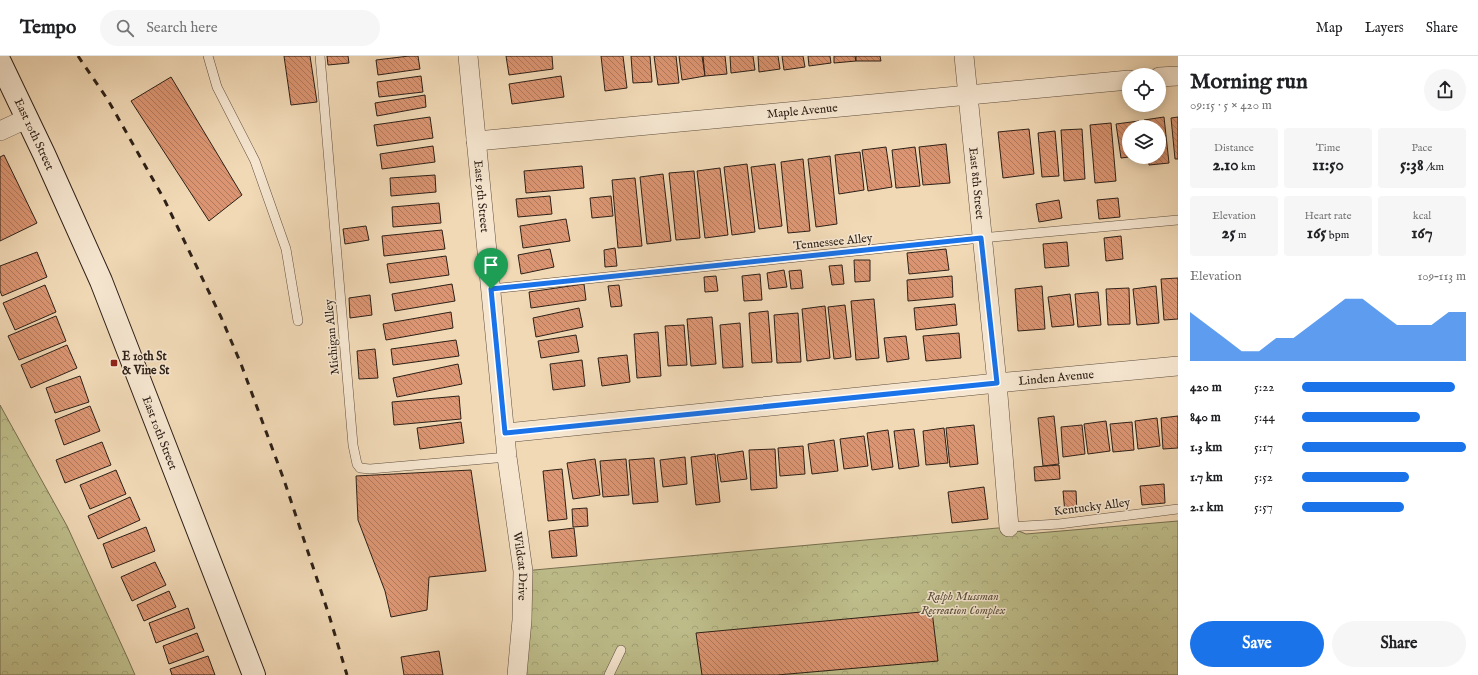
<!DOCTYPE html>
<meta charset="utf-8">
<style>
body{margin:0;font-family:"IM FELL English",serif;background:#f6f6f6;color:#202124;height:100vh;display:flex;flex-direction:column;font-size:15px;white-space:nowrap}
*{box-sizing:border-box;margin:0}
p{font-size:13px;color:#757577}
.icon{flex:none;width:22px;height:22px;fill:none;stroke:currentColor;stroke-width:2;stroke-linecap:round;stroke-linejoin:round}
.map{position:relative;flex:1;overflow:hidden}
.drawer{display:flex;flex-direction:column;background:#fff;width:300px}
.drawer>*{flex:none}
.controls{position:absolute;left:1122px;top:12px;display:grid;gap:8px}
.controls a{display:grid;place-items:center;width:44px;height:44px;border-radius:50%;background:#fff;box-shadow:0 2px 10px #0003;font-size:20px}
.pin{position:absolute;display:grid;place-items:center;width:34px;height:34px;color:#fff;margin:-41px -17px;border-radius:50% 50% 50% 0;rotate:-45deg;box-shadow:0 0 4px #0007}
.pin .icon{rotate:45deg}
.round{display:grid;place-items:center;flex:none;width:42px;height:42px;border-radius:21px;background:#f6f6f6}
.head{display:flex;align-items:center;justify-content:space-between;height:68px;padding:0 12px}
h1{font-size:22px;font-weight:800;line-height:30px}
.metrics{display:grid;grid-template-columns:repeat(3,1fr);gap:6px;height:68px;padding:4px 12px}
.metrics div{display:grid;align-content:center;border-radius:4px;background:#f6f6f6;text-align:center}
.metrics b{font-size:17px;font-weight:800}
.metrics small{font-size:11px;font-weight:400}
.metrics p{font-size:11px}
.chart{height:112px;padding:8px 12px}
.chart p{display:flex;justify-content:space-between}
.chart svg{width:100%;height:72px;margin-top:4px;fill:#1a73e8;opacity:.7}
.cta{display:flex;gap:8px;margin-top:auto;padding:8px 12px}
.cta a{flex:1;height:46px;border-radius:24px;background:#1a73e8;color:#fff;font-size:16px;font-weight:800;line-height:46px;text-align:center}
.cta a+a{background:#f6f6f6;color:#202124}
ul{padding:0 12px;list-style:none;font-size:13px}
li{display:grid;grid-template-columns:64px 48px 1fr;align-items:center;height:30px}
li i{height:10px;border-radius:5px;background:#1a73e8}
header{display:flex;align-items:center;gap:24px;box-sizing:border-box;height:56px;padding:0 20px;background:#fff;border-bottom:1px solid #e0e0e0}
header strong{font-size:19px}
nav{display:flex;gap:22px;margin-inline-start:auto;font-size:14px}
.search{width:280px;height:36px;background:#f6f6f6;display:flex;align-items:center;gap:10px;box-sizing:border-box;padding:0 14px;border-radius:22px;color:#757577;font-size:15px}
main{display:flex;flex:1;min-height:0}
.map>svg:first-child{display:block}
</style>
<header>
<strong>Tempo</strong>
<div class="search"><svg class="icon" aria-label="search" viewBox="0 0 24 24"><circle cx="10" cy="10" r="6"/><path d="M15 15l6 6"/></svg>Search here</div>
<nav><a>Map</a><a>Layers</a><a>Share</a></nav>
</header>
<main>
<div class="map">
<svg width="1178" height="619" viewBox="0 0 1178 619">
<defs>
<pattern id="forest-crowns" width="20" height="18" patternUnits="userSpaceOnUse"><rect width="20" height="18" fill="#bebe8b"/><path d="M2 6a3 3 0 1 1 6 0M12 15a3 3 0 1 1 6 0" fill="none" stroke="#a4a377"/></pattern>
<pattern id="building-back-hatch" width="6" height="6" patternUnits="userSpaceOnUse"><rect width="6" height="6" fill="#db9572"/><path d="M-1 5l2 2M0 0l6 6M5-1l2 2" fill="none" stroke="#b2795d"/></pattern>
</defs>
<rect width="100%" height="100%" fill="#f1d9b6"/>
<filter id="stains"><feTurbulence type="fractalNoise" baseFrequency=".005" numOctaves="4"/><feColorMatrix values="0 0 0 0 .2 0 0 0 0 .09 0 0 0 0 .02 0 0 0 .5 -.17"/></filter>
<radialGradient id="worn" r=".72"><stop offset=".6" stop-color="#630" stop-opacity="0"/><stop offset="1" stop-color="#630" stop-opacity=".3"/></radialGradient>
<g fill="url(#forest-crowns)" stroke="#766f51">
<path d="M0,349L67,470L128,603L135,619H0Z"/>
<path d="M1178,465V619H517L523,515L1009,471L1026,478Z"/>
</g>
<g fill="url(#building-back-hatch)" stroke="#2d2017">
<path d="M284,0H310L317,46L291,49Z"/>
<path d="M327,0H348L349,7L328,9Z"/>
<path d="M409,0H418L420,13L378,19L376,4Z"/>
<path d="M506,0H552L553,13L509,19Z"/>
<path d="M601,0H623L627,32L605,35Z"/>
<path d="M631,0H650L652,26L633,27Z"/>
<path d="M654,0H676L679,27L658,29Z"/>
<path d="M679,0H702L705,20L682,24Z"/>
<path d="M703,0H725L727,18L705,20Z"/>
<path d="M730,0H753L755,14L731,17Z"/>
<path d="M758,0H778L780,13L759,16Z"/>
<path d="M782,0H803L805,11L784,14Z"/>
<path d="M808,0H830L831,7L809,10Z"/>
<path d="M834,0H855L856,5L834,7Z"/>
<path d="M856,0H880L881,5H856Z"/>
<path d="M421,20L423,36L379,41L377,26Z"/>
<path d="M561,20L564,41L512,48L509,28Z"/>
<path d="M171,21L242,139L209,165L131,45Z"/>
<path d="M425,39L426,51L377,60L375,47Z"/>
<path d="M430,61L433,82L377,90L374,69Z"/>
<path d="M1164,61L1169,107L1149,109L1148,101H1159V71H1144V64Z"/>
<path d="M1178,61V103H1175L1171,62Z"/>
<path d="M1139,65L1140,71H1129V101L1121,102L1116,68Z"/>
<path d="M1111,67L1116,125L1095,127L1090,69Z"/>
<path d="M1029,73L1034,118L1003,122L998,76Z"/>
<path d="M1082,73L1085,123L1064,125L1061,74Z"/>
<path d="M1055,75L1059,120L1042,121L1038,77Z"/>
<path d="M946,88L950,127L923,129L919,91Z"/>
<path d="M433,90L435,106L382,113L380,98Z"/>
<path d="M886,91L892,131L868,135L862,94Z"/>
<path d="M915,91L920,130L896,132L892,94Z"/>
<path d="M860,96L864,134L839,138L835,99Z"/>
<path d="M4,99L37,167L0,185V101Z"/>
<path d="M830,100L837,168L816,171L808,103Z"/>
<path d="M803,103L810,175L788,177L781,106Z"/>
<path d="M747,108L755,176L732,179L724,111Z"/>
<path d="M775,108L782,170L759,173L751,111Z"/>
<path d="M582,110L584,132L526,137L524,115Z"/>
<path d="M720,112L728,179L705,182L697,115Z"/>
<path d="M694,115L700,182L676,184L669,117Z"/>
<path d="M663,118L671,185L647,188L640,121Z"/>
<path d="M435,119L436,136L391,140L390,122Z"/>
<path d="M635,122L642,190L618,192L612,124Z"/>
<path d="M550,140L552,158L518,161L516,143Z"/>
<path d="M611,140L613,160L592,162L590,142Z"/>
<path d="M1118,142L1120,161L1099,163L1097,144Z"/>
<path d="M1059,144L1062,162L1039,166L1036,148Z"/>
<path d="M439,147L441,167L393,171L392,151Z"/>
<path d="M566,163L570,185L523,192L520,170Z"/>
<path d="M366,170L369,184L345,188L343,173Z"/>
<path d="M442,174L445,193L384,200L382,180Z"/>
<path d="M1121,180L1123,203L1106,205L1104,182Z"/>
<path d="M1067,186L1069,210L1045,212L1043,188Z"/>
<path d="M615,192L617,210L605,211L604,194Z"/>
<path d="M550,193L554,211L521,218L518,199Z"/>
<path d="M946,193L949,214L909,218L907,197Z"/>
<path d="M37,196L47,221L2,240L0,235V210Z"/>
<path d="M446,200L449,219L390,227L387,208Z"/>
<path d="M854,204H870V225L855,226Z"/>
<path d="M842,209L844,228L832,229L829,210Z"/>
<path d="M784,214L787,231L769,233L767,217Z"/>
<path d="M801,214L803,232L791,233L789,215Z"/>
<path d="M760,218L762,244L744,245L742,220Z"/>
<path d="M716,220L718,235L705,236L704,221Z"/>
<path d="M952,220L953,241L908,245L907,224Z"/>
<path d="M1178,222V263L1164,264L1161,223Z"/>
<path d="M452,228L455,245L395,255L392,238Z"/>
<path d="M584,228L586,244L531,252L529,236Z"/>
<path d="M45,229L56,256L15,274L3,247Z"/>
<path d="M619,229L622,250L611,251L608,230Z"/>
<path d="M1042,230L1045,273L1018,275L1015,233Z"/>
<path d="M1156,230L1159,267L1137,269L1133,233Z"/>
<path d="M1129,232L1130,268L1108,269L1106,233Z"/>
<path d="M1098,236L1101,269L1078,271L1075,238Z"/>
<path d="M1070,238L1074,269L1052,271L1048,241Z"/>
<path d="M370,239L372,259L350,262L349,242Z"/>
<path d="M874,243L879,302L856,304L851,245Z"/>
<path d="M955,248L957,269L916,274L914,252Z"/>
<path d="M845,249L851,301L834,303L828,251Z"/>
<path d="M825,250L830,302L807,305L802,253Z"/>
<path d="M579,252L583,271L536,281L533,262Z"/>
<path d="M768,255L772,306L752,307L749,257Z"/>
<path d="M451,256L453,272L386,284L383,268Z"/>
<path d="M798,257L801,306L777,307L774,259Z"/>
<path d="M56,260L66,285L19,304L8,280Z"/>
<path d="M712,261L716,308L691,310L687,263Z"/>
<path d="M740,267L743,311L723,312L720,269Z"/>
<path d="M684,269L687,309L668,310L665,270Z"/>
<path d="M658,276L661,320L637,322L634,278Z"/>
<path d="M959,277L961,302L926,305L923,280Z"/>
<path d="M576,279L579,296L541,302L538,285Z"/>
<path d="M906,280L909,303L887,306L884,282Z"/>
<path d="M456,284L459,300L393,309L391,293Z"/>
<path d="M67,289L77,312L31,332L21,309Z"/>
<path d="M375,293L378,322L359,323L357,295Z"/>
<path d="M627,299L630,326L602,330L598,302Z"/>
<path d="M582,304L585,330L553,334L550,308Z"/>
<path d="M458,308L462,328L397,341L393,322Z"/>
<path d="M80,320L89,346L55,357L46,332Z"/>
<path d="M459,340L461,363L394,369L392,346Z"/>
<path d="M90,350L100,375L64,389L55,364Z"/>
<path d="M1054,360L1059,408L1043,410L1038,362Z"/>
<path d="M1178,360V392L1163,393L1161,362Z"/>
<path d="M1157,362L1160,390L1138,393L1135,365Z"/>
<path d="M1106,365L1110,395L1088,398L1084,368Z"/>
<path d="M461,366L464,387L420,393L417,372Z"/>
<path d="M1132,366L1134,394L1113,396L1110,368Z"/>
<path d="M974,369L978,408L950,411L946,372Z"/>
<path d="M1082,369L1085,398L1063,401L1061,371Z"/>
<path d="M944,372L948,407L926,409L923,375Z"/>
<path d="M914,373L919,410L899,413L894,375Z"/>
<path d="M888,374L893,411L872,414L867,377Z"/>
<path d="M864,380L868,410L844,413L840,383Z"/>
<path d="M834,384L838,415L812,418L808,388Z"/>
<path d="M102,386L111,409L65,427L56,404Z"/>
<path d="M803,390L805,418L780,420L778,392Z"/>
<path d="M775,393L777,432L751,434L749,394Z"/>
<path d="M743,395L747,423L721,426L717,399Z"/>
<path d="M715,398L720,446L696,449L691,401Z"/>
<path d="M685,401L687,428L663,431L660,404Z"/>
<path d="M654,402L658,446L633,448L629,404Z"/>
<path d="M595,403L600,439L573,443L567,407Z"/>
<path d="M626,403L629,439L603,441L600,405Z"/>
<path d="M1059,409L1060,423L1035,425L1034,411Z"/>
<path d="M562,413L567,463L548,465L543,415Z"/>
<path d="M116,414L126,438L90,453L80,429Z"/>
<path d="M471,414L486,515L429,521L427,554L391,561L385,535L358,464L356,420Z"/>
<path d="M1164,428L1165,447L1142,449L1140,430Z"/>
<path d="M984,431L988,463L952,467L948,436Z"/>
<path d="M1063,435H1076L1077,457H1065Z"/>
<path d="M130,441L140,464L98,483L88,460Z"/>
<path d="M587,452L588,470L573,471L572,453Z"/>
<path d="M146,471L155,495L112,512L103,488Z"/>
<path d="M574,472L577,500L552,502L549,475Z"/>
<path d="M155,506L166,529L132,545L121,521Z"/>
<path d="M169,535L176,551L144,565L137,549Z"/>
<path d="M188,552L195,572L156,587L149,567Z"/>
<path d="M932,555L938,605L777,619H702L696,577Z"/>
<path d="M197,577L204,595L169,608L163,590Z"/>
<path d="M439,595L443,619H404L401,601Z"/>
<path d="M208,600L215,619H172L170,613Z"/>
</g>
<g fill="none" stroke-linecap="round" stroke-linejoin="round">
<g stroke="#5e4e3f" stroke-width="10">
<g id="service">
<path d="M208,0L217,31L255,105L286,193L298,265"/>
<path d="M320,0L353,389L357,408L360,412L370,413L507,401"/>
<path d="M491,233L981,182L1178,164"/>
<path d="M1009,471L1059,468L1178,453"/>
<path d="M609,619L621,594"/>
</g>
</g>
<g stroke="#5e4e3f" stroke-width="20">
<g id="minor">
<path id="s1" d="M468,0L507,401L523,515L522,564L517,619"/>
<path id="s2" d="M964,0L997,327L1009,471"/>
<path d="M1159,21L1178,20"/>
<path d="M0,75L26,63"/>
<path id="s3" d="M476,84L477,85L1129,24"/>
<path id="s4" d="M505,377L997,327L1178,310"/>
</g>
</g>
<g stroke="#2d2017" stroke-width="24">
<g id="secondary">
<path id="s5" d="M0,6L44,98L101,225L254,619"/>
</g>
</g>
<use href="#service" stroke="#f6e6d0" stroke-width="9"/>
<use href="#minor" stroke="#f6e6d0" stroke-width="19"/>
<use href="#secondary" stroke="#f6e6d0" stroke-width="22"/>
<path stroke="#2d2017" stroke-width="3" stroke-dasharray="7 7" stroke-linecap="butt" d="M78,0L108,44L164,143L221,261L241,308L284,424L329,559L347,619"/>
</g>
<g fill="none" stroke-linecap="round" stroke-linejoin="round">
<g stroke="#fff" stroke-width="8">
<path id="route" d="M981,182L997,327L505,377L491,233Z"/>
</g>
<use href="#route" stroke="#1a73e8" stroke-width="5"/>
</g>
<rect fill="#8f2418" stroke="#f6e6d0" stroke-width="1.5" x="110" y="303" width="8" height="8" rx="2"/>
<g text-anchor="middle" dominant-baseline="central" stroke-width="3" stroke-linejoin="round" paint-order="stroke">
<g font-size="12" fill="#2d2017" stroke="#f6e6d0">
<text stroke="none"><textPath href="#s3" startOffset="328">Maple Avenue</textPath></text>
<text stroke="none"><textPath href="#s5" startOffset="80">East 10th Street</textPath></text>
<text stroke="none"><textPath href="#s2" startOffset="128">East 8th Street</textPath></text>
<text stroke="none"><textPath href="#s1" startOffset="141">East 9th Street</textPath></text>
<text transform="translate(833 186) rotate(-6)">Tennessee Alley</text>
<text transform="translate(332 281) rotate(-95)">Michigan Alley</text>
<text stroke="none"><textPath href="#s4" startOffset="554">Linden Avenue</textPath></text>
<text stroke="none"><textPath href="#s5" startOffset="404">East 10th Street</textPath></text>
<text transform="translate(1092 451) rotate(-7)">Kentucky Alley</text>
<text stroke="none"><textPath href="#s1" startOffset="513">Wildcat Drive</textPath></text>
</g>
<g font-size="12" font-weight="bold" fill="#2d2017" stroke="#f6e6d0" text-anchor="start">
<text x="122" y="300">E 10th St<tspan x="122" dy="14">&amp; Vine St</tspan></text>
</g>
<g font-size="12" font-style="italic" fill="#584f3a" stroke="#f6e6d0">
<text x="963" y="540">Ralph Mussman<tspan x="963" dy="14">Recreation Complex</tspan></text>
</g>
</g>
<rect width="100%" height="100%" filter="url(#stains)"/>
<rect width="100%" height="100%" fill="url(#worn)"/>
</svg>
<div class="controls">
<a><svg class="icon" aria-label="locate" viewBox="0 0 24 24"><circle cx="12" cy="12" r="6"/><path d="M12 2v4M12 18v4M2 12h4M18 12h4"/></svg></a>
<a><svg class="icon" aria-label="layers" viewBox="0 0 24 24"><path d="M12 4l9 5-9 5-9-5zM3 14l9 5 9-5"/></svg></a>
</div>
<div class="pin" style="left:491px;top:233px;background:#1e9e55"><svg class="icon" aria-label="arrive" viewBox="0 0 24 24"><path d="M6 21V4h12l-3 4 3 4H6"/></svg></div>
</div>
<section class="drawer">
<div class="head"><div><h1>Morning run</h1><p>09:15 · 5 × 420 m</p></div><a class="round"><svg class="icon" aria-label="share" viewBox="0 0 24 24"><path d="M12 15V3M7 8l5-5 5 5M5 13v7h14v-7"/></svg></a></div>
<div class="metrics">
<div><p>Distance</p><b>2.10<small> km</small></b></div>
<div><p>Time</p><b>11:50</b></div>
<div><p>Pace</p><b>5:38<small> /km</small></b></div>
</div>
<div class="metrics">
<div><p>Elevation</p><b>25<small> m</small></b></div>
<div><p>Heart rate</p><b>165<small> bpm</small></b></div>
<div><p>kcal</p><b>167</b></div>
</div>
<div class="chart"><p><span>Elevation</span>109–113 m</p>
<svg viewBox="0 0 160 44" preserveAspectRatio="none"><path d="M0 44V14L10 22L20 30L30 38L40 38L50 30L60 30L70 22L80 14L90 6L100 6L110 14L120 22L130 22L140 22L150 14L160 14V44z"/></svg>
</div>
<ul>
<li><b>420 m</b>5:22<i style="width:93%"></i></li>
<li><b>840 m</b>5:44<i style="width:72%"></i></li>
<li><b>1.3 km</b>5:17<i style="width:100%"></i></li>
<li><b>1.7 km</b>5:52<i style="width:65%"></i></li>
<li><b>2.1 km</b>5:57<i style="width:62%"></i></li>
</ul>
<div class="cta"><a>Save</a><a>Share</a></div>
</section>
</main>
